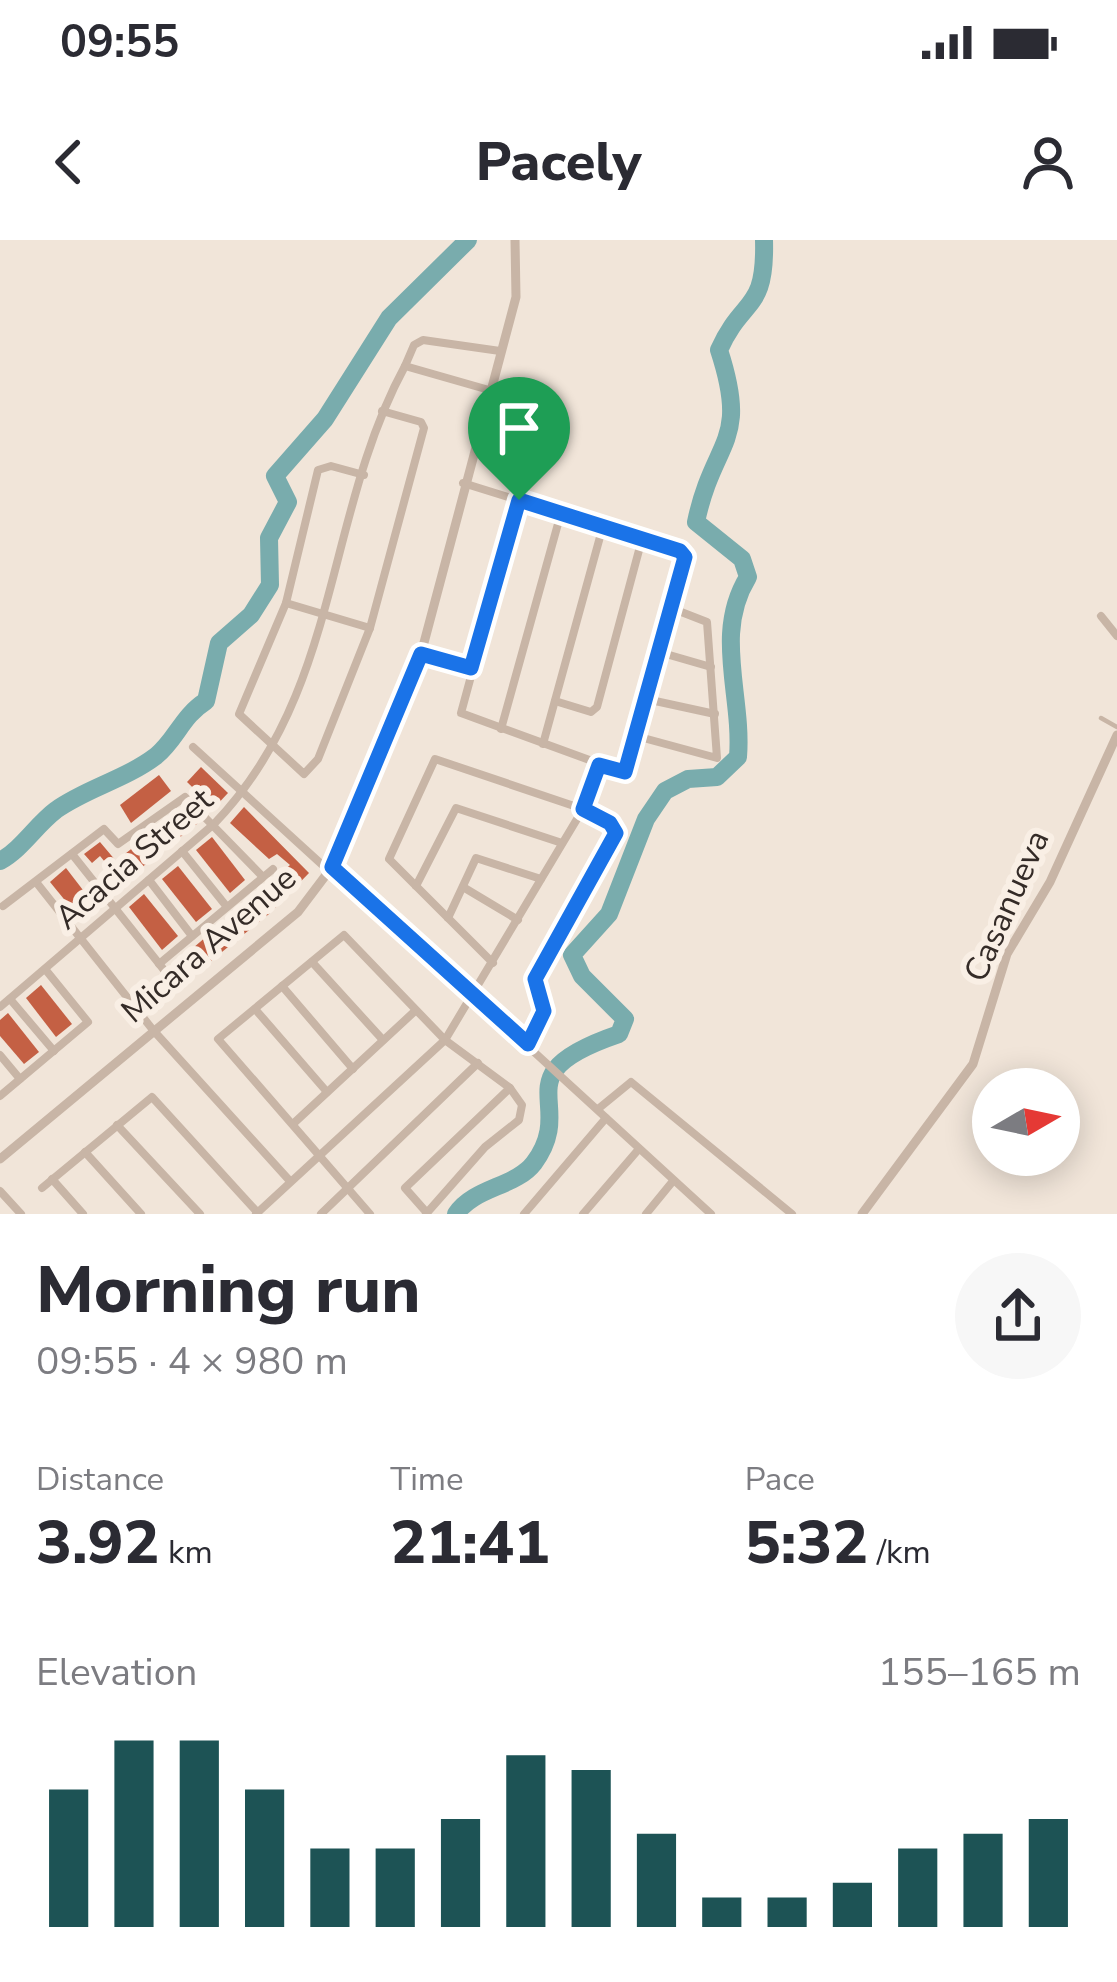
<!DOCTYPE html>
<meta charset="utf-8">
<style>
body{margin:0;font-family:"Nunito Sans",sans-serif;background:#f7f7f7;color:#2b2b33;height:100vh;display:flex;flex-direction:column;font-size:45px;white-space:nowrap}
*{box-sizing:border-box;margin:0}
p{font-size:39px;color:#7c7c81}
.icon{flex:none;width:66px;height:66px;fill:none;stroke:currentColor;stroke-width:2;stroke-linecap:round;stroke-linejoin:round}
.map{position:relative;height:974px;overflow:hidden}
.details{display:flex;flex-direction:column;background:#fff;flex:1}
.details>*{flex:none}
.needle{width:78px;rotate:81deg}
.buttons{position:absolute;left:972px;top:828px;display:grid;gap:24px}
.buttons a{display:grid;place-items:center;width:108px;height:108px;border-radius:50%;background:#fff;box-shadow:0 6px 30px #0003;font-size:60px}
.pin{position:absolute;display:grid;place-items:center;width:102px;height:102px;color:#fff;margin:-123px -51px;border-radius:50% 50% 50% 0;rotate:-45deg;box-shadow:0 0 12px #0007}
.pin .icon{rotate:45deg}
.round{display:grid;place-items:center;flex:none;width:126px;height:126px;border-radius:63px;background:#f7f7f7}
.summary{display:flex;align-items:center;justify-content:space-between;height:204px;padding:0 36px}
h1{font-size:66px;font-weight:800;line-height:90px}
.figures{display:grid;grid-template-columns:repeat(3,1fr);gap:18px;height:204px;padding:12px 36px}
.figures div{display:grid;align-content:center}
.figures b{font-size:60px;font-weight:800}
.figures small{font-size:33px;font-weight:400}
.figures p{font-size:33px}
.chart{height:336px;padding:24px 36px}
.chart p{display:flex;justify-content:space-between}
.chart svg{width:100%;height:216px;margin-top:12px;stroke:#1d5355;stroke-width:6}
.status{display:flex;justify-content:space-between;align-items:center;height:84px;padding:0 60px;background:#fff;direction:ltr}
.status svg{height:33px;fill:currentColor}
header{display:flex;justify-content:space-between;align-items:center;height:156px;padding:0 36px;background:#fff;font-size:54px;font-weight:800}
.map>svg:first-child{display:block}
</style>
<div class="status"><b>09:55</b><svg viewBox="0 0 49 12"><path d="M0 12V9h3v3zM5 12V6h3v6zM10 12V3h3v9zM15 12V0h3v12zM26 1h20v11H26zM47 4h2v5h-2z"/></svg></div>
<header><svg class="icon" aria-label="back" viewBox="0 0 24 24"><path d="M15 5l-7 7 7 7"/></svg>Pacely<svg class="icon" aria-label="person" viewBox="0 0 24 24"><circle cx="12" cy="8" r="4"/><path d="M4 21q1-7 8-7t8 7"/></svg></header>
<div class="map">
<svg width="1117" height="974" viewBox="0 0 1117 974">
<rect width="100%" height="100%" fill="#f1e5d9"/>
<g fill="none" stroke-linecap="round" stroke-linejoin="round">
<g stroke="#79acad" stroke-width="18">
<path d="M0,621C22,609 36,585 56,570C87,548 124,540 156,516C176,500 182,476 206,461L219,403L251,375L270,345L269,298L288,262L275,236L325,179L389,78L468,0"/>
<path d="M456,974C474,947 516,947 534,923C579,862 499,835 619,794L625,779L582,736L572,715L609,674L646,579L665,551L688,539L717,537L738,517C743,455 713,394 748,337L742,319L696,282C714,197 750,205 719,110C743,56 766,73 764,0"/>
</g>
</g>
<g fill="#c46044">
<path d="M201,527L228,553L214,568L187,542Z"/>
<path d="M159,535L171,551L131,583L120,565Z"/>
<path d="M244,567L309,633L269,674L181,745L172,726L290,625L277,614L269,619L230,583Z"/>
<path d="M182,569L198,583L122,643L100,616L92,623L84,614L100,602L116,621Z"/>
<path d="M212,597L245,640L230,653L196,610Z"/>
<path d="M178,626L212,669L196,682L162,639Z"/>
<path d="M66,628L96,667L81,680L50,642Z"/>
<path d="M144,654L178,696L162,710L129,667Z"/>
<path d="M41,745L72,784L56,797L26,758Z"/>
<path d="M8,773L39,812L24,824L0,796V780Z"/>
</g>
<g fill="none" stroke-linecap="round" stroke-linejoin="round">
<path stroke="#b49f90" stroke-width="3" stroke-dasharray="6 6" stroke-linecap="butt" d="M428,416L465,426"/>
<path stroke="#c8b5a6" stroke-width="4.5" d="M1101,478L1117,487"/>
<g stroke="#c8b5a6" stroke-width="8">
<path d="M405,126L414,105L423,100L500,111"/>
<path d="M364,235L331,226L318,230L286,363L239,474L304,534L318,519L370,388L424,188L421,182L382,171"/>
<path d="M463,243C535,265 608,288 680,311L683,313L625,533L461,473L519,260"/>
<path d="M286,363L370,388"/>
<path d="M1101,376L1117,396"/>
<path d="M659,412L711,427"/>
<path d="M646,459L715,474"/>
<path d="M555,461L591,472L597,467L642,299"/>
<path d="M501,489L561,273"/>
<path d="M636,496L717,518L707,382L671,368"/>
<path d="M543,504L603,286"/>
<path d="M193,507L329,631"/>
<path d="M182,611L227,667"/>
<path d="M72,614L168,735"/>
<path d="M332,627L711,974"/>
<path d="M149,640L192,696"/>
<path d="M36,642L153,790L289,940"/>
<path d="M416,646L456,568L562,603"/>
<path d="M463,647L518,680"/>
<path d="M3,666L104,589L118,604L185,557L263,637"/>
<path d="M448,678L476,618L541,639"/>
<path d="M312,722L383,800"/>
<path d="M493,723L389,619L435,519L583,569L616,587L599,629L535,739L544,771L528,804"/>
<path d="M159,724L273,629"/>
<path d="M282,746L353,829"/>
<path d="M10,759L54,811"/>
<path d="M0,767L214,584C341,452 324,275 405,126L489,150"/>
<path d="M255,769L327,852"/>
<path d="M0,815L20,839"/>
<path d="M0,856L88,782L45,729"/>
<path d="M598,869L631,842L792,974"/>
<path d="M294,883L415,771"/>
<path d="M117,885L200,974"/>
<path d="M85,912L141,974"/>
<path d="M52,939L83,974"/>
<path d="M42,948L152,857L258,973"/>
<path d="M0,951L21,974"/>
<path d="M427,973L405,948L510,848"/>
<path d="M256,974L445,800L583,569L599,525"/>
<path d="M321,974L478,823"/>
<path d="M370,974L218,799L344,695L445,800L510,848L522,865L519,880L485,907L426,974"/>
<path d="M524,974L606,878"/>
<path d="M583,974L638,910"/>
<path d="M646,974L673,941"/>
</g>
<g stroke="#c8b5a6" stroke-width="9">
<path d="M0,919L298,672L329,631L421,414L516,57L515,0"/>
<path d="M862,974L973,824L1007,714L1050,642L1117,495"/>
</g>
</g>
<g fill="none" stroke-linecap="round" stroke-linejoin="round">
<g stroke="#fff" stroke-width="24">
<path id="route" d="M519,260L680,311L685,317L625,532L599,525L583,569L610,583L616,593L535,739L544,771L528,804L332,627L421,414L471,428Z"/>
</g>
<use href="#route" stroke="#1a73e8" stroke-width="15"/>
</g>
<g text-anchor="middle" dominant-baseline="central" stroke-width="12" stroke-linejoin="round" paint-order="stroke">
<g font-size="33" fill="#342b27" stroke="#f9efe5">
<text transform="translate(134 619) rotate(-41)">Acacia Street</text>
<text transform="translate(1007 666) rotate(-66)">Casanueva</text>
<text transform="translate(209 705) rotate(-41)">Micara Avenue</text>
</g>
</g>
</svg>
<div class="buttons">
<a><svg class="needle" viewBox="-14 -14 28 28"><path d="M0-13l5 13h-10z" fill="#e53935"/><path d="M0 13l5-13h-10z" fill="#7c7c81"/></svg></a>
</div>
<div class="pin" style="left:519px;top:260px;background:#1e9e55"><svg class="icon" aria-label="arrive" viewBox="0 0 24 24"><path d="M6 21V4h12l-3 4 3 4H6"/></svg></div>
</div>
<section class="details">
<div class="summary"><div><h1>Morning run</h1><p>09:55 · 4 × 980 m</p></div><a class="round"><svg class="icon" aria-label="share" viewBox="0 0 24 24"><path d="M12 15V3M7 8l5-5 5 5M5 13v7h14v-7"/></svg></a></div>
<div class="figures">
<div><p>Distance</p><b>3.92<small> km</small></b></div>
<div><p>Time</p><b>21:41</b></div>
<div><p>Pace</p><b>5:32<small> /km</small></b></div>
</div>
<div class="chart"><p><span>Elevation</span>155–165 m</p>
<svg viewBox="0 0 160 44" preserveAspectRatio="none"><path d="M5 44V16M15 44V6M25 44V6M35 44V16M45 44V28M55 44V28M65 44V22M75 44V9M85 44V12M95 44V25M105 44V38M115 44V38M125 44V35M135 44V28M145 44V25M155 44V22"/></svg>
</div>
</section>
